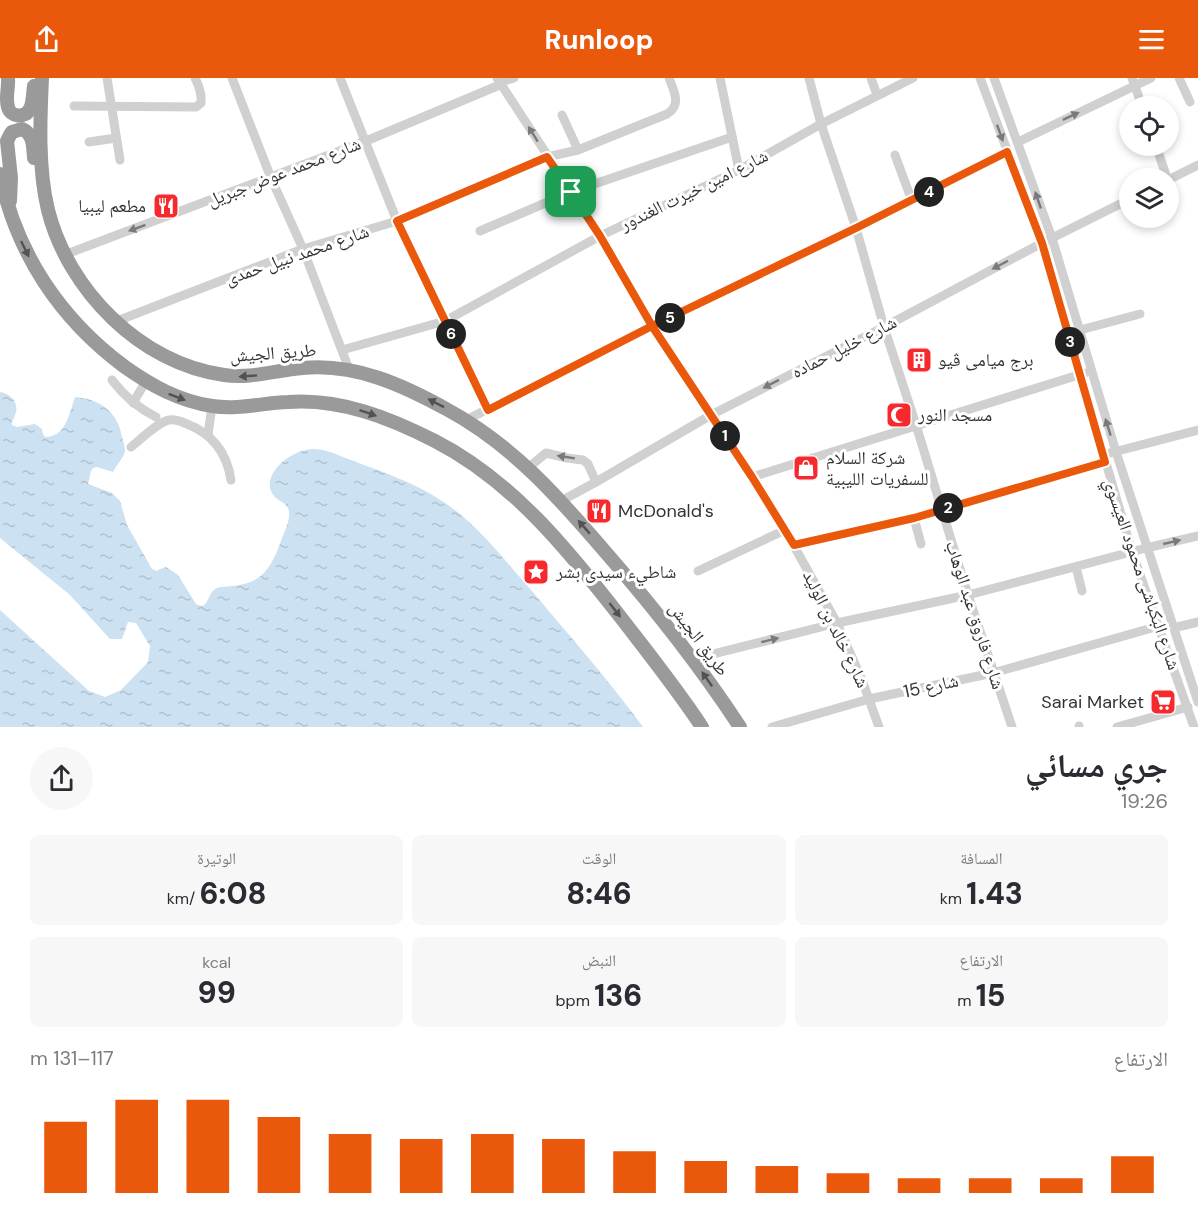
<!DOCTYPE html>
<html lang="ar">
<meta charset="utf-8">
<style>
body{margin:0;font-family:"DM Sans","Noto Naskh Arabic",sans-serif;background:#f7f7f7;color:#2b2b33;direction:rtl;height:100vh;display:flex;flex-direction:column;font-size:22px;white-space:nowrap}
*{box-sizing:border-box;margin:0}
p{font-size:20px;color:#7c7c81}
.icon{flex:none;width:33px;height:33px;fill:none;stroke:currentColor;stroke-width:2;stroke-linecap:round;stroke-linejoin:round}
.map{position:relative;height:649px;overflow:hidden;direction:ltr}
.details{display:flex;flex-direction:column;background:#fff;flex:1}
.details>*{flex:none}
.buttons{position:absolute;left:1119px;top:18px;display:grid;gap:12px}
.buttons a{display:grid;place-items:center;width:60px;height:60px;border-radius:50%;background:#fff;box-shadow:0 3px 9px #0003;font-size:30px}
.pin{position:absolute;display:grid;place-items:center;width:51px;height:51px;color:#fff;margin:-26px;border-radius:12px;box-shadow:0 3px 9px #0006}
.km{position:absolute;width:30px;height:30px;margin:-15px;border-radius:50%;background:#222;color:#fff;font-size:16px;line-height:30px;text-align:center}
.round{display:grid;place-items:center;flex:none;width:63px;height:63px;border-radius:32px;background:#f7f7f7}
.head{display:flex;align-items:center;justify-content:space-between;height:102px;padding:0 30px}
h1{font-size:33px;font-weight:800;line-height:45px}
.figures{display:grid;grid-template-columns:repeat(3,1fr);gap:9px;height:102px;padding:6px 30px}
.figures div{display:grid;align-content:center;border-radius:9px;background:#f7f7f7;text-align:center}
.figures b{font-size:30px;font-weight:800}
.figures small{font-size:16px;font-weight:400}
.figures p{font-size:16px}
.chart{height:168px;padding:12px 30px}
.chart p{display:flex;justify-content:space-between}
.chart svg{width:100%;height:108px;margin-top:6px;stroke:#ea580c;stroke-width:6}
header{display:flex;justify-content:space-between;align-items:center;height:78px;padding:0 30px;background:#ea580c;color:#fff;font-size:27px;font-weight:800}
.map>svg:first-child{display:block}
</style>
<header><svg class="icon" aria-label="menu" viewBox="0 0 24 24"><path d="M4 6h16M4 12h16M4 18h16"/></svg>Runloop<svg class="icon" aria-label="share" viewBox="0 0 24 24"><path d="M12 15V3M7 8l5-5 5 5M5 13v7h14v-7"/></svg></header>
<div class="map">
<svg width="1198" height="649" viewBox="0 0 1198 649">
<defs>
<pattern id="water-ripples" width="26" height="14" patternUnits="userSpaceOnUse" patternTransform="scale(1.5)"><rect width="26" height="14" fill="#cce1f1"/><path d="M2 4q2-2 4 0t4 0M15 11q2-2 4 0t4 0" fill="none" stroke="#b0c2cf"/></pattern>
</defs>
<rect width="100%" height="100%" fill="#fff"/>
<path fill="url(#water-ripples)" d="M0,314C11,316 20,325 15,337C12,347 12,338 12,347L17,349L35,346L42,351L43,356L45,359C66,359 69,336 75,319C100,321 118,334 122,359C123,362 125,369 125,373C124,379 116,388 113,394L97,389L93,390L91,393L88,406L112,415L120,423L127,447L152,491L157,493L160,491L166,489L178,497L196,526C211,534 205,511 221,509C229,508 236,508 244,506C267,501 275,480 282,460C285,453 290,442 289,434C288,425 279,424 274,418C262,403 278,385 291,378C315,364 329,374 351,382C382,394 414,404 442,423C478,446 503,481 531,512C569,557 608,601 643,649H0Z"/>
<path fill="#fff" d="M0,460L70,517L110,561H122L128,544L136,545L150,568L148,584L121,612L105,619L89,613L0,532Z"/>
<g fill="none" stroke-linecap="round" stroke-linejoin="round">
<g stroke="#d0d0d0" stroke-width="9">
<path d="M107,0L120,82"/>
<path d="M232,0L271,100L303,171L349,291"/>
<path d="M340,0L397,143L487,332"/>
<path d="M497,0L600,158L653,248L785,452L837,545L862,602L879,649"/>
<path d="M720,0L739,92"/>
<path d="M809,0L821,46L856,150L884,249L916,347L968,517L1012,649"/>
<path d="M871,0L877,17"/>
<path d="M980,0L1042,165L1132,474L1194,649"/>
<path d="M994,0L1052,160L1116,374L1198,624"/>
<path d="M1132,0L1142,28"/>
<path d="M1179,0L1190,24"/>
<path d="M500,4L514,0"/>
<path d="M74,28L196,29L201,25C202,16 199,8 195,0"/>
<path d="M562,37L578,72"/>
<path d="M89,64L116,60"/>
<path d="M1018,64L1151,0"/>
<path d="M1156,68L1167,100"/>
<path d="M895,77L912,123"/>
<path d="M1168,102L1198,87"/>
<path d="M480,153L571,114L732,59"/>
<path d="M64,177L366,63L502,6"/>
<path d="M117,243L303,171L397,143L547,79L578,72L667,36C682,27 674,13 669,0"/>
<path d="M1080,252L1140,236"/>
<path d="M342,272L445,243L600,158L739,92L821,46L913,0"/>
<path d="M112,302C124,318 138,330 156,339"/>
<path d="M133,325L146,303"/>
<path d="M466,342L653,248L856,150L1007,74"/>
<path d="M208,357L212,328"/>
<path d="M131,369C140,362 158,344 169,342C176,341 182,344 187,346C213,356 227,376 231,402"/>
<path d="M1110,375L1198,352"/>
<path d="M528,390L546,375L567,380L583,382L588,386L596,404"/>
<path d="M752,399L1085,295"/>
<path d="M561,423L596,404L711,337L884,249L1042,165L1130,121"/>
<path d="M914,440L921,466"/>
<path d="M794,467L914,440L1105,384"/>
<path d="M1076,489L1082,513"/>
<path d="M698,493L785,452"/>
<path d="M1173,550L1198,544"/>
<path d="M693,581L837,545L968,517L1146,470L1198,458"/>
<path d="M1079,648V649"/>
<path d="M772,649L869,621L993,595L1159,548"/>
<path d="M1117,649L1188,629"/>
</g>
<g stroke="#9a9a9a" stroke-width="14">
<path d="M8,0C9,9 5,20 8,29C10,39 25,41 30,31C33,25 33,15 34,8"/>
<path d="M42,0C40,42 38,91 48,132C68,212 141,286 224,297C251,301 276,292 303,290C355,285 403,307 448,332C513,367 560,421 608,477C655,531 700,588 740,649"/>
<path d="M0,96C16,175 60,241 125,289C152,308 179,323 212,328C238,332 262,325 288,324C340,320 390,340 435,363C513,403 569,473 622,541C649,576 677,611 702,649"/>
<path d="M10,123L11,100L7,63L10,57L12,54L22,51C34,56 33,69 34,80"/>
</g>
</g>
<defs><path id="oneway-solid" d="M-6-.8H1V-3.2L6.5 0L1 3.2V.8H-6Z" transform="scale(1.5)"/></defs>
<g fill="#7a7a7a">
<use href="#oneway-solid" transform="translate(1071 38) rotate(-25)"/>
<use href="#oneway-solid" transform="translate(1000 55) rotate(70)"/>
<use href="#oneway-solid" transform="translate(533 56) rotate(-122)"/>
<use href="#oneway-solid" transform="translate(1038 122) rotate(-109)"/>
<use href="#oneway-solid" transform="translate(137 150) rotate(160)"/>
<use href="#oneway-solid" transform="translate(1000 187) rotate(152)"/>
<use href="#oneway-solid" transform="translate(771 306) rotate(153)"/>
<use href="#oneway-solid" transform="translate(1108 349) rotate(-107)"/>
<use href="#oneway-solid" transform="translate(566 379) rotate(-171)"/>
<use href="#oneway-solid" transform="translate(1172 464) rotate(-13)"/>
<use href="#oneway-solid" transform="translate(770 562) rotate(-14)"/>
</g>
<g fill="#525252">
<use href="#oneway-solid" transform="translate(25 171) rotate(64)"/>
<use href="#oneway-solid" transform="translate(248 298) rotate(176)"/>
<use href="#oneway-solid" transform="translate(177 319) rotate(21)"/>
<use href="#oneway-solid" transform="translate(436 325) rotate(-153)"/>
<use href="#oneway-solid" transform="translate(368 335) rotate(19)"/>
<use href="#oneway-solid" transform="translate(584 449) rotate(-131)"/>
<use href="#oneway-solid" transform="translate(615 532) rotate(52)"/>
<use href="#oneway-solid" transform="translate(707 601) rotate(-125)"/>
</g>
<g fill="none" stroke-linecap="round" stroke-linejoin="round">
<g stroke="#fff" stroke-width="12">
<path id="route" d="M571,114L600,158L652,248L752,399L794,467L914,440L1105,384L1042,165L1007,74L856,150L652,248L488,332L397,143L547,79L571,114"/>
</g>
<use href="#route" stroke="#ea580c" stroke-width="8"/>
</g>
<defs>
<g id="restaurant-square" transform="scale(1.35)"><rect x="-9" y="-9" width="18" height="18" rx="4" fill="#f6292e" stroke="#fff"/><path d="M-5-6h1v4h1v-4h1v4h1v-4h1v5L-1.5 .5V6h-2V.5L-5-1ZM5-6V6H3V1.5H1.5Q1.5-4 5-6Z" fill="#fff"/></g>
<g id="building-square" transform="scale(1.35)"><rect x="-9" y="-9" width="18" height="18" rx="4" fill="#f6292e" stroke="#fff"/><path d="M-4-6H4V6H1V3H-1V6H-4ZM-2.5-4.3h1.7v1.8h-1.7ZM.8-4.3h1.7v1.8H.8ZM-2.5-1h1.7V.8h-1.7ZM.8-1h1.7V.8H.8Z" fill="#fff"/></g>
<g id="mosque-square" transform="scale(1.35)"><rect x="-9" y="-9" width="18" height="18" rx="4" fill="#f6292e" stroke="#fff"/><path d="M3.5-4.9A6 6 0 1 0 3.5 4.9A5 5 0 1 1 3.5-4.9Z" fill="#fff"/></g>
<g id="shop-square" transform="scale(1.35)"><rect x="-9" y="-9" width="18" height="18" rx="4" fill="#f6292e" stroke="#fff"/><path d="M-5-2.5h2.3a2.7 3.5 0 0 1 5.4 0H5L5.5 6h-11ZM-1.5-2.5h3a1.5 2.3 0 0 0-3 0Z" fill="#fff"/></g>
<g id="sight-square" transform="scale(1.35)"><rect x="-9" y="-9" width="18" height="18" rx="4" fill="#f6292e" stroke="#fff"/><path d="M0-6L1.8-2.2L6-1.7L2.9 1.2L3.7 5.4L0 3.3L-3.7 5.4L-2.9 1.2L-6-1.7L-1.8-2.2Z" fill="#fff"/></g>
<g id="supermarket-square" transform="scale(1.35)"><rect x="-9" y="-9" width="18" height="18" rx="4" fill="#f6292e" stroke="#fff"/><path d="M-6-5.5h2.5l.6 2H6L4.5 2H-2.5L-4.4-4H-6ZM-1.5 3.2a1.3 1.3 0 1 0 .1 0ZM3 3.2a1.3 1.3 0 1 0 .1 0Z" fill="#fff"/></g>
</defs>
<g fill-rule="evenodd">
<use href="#restaurant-square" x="166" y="128"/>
<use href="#building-square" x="919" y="282"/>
<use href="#mosque-square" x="899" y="337"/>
<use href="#shop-square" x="806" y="390"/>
<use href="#restaurant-square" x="599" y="433"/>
<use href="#sight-square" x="536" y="494"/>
<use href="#supermarket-square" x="1163" y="624"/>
</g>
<g text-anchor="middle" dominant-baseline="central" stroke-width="6" stroke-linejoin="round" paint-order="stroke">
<g font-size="18" fill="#333" stroke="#fff">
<text transform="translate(284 94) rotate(-21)">شارع محمد عوض جبريل</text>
<text transform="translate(694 112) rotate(-26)">شارع امين خيرت الغندور</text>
<text transform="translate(297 177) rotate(-19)">شارع محمد نبيل حمدى</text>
<text transform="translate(844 269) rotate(-27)">شارع خليل حماده</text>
<text transform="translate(273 275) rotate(-4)">طريق الجيش</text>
<text transform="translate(1142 496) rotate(71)">شارع البكباشى محمود العيسوي</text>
<text transform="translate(975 537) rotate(72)">شارع فاروق عبد الوهاب</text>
<text transform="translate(836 551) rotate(64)">شارع خالد بن الوليد</text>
<text transform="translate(699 561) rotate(53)">طريق الجيش</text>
<text transform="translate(931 608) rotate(-12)">شارع 15</text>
</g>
<g font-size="18" fill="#333" stroke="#fff" text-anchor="start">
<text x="146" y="128" text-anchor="end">مطعم ليبيا</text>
<text x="938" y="282">برج ميامى ڤيو</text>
<text x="918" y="337">مسجد النور</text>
<text x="826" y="380">شركة السلام<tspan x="826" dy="21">للسفريات الليبية</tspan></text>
<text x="618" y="433">McDonald's</text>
<text x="556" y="494">شاطيء سيدى بشر</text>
<text x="1144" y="624" text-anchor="end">Sarai Market</text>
</g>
</g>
</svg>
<div class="buttons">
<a><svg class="icon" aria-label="locate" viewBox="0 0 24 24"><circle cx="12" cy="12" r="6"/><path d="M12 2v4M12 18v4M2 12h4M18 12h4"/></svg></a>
<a><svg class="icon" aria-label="layers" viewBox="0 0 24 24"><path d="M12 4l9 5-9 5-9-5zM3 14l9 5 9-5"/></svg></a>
</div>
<div class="pin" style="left:571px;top:114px;background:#1e9e55"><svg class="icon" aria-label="arrive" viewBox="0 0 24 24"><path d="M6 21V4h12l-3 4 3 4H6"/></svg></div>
<b class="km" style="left:725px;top:358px">1</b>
<b class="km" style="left:948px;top:430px">2</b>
<b class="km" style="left:1070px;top:264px">3</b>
<b class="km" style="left:929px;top:114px">4</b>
<b class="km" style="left:670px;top:240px">5</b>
<b class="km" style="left:451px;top:256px">6</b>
</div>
<section class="details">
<div class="head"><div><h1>جري مسائي</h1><p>19:26</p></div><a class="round"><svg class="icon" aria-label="share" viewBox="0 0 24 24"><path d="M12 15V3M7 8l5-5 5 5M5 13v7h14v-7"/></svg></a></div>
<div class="figures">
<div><p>المسافة</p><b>1.43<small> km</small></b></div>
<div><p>الوقت</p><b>8:46</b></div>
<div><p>الوتيرة</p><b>6:08<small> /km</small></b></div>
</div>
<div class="figures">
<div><p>الارتفاع</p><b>15<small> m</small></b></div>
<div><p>النبض</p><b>136<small> bpm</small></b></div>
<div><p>kcal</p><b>99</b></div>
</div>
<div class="chart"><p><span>الارتفاع</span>117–131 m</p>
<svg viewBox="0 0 160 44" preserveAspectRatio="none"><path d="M5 44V15M15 44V6M25 44V6M35 44V13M45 44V20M55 44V22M65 44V20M75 44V22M85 44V27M95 44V31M105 44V33M115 44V36M125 44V38M135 44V38M145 44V38M155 44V29"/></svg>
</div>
</section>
